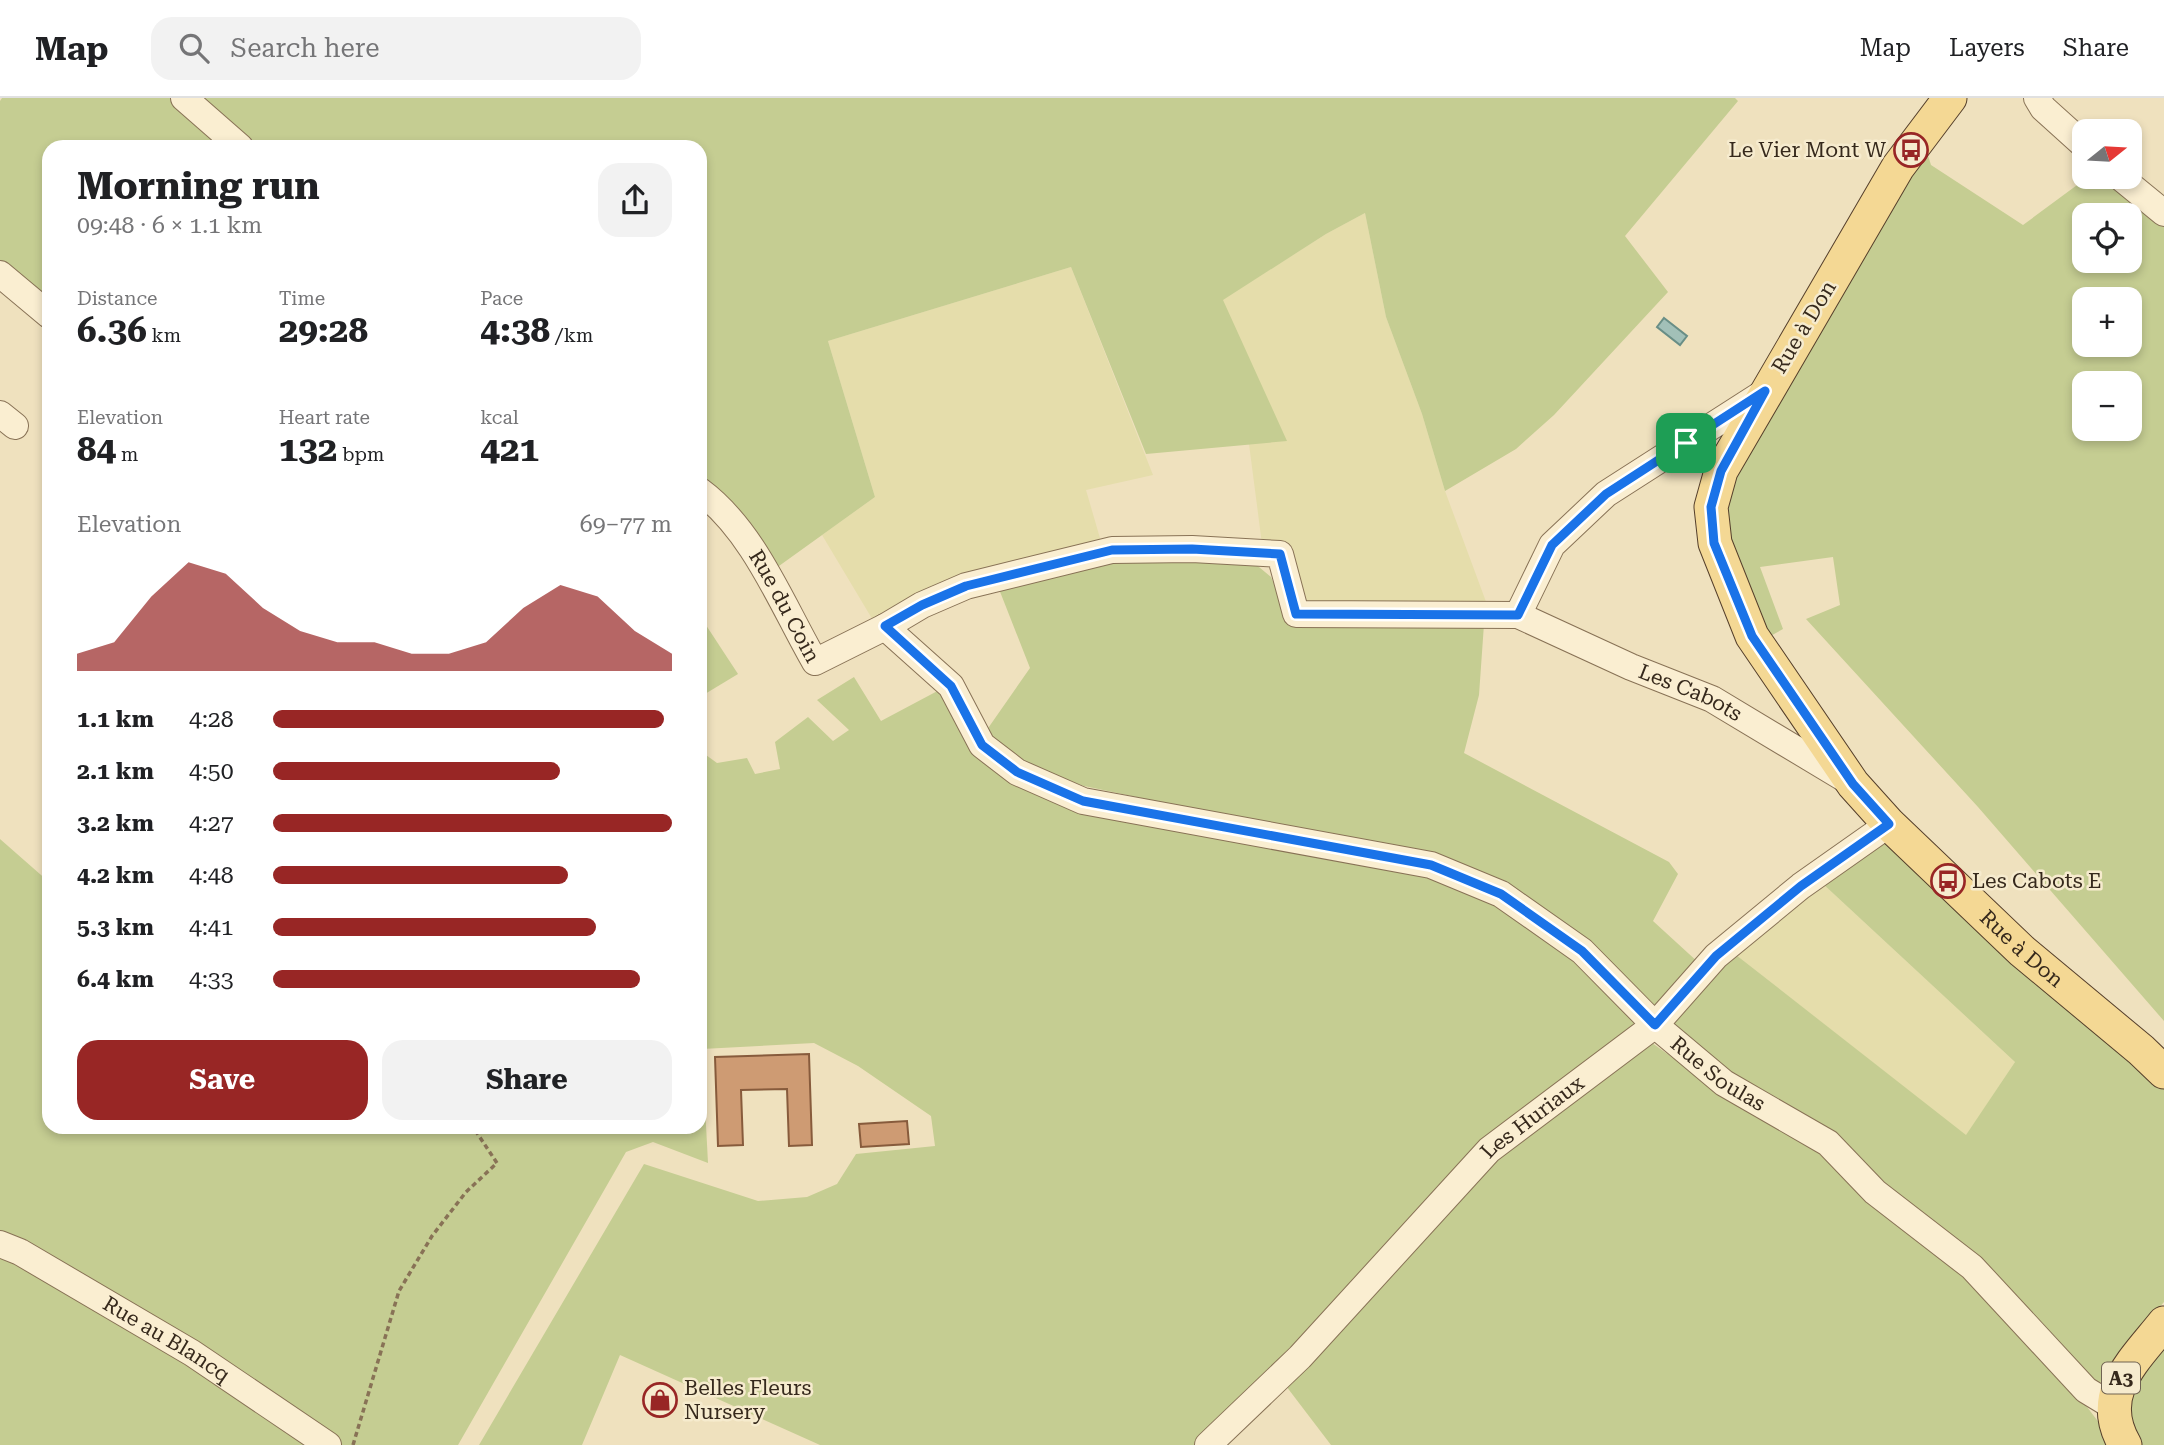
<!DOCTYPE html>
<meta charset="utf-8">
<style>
body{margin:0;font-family:"Roboto Serif",serif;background:#f2f2f2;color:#202124;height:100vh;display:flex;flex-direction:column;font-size:26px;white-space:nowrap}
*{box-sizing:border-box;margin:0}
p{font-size:23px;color:#757577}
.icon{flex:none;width:38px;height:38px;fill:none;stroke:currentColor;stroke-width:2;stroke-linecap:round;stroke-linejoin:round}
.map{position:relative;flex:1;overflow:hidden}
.panel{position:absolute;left:42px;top:42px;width:665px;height:994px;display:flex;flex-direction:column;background:#fff;border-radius:21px;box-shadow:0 4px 10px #0003}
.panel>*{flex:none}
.needle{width:46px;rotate:72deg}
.buttons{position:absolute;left:2072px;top:21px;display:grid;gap:14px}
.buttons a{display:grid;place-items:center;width:70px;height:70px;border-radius:14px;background:#fff;box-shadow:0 4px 10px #0003;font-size:35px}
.pin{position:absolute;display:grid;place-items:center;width:60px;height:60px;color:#fff;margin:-30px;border-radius:14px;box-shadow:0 4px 10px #0006}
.round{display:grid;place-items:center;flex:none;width:74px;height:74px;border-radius:21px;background:#f2f2f2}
.overview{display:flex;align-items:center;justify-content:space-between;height:119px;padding:0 35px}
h1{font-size:38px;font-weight:700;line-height:52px}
.figures{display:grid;grid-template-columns:repeat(3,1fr);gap:10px;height:119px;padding:7px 35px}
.figures div{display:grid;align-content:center}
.figures b{font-size:35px;font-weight:700}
.figures small{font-size:19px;font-weight:400}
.figures p{font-size:19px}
.chart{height:196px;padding:14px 35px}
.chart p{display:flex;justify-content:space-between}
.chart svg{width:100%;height:126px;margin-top:7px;fill:#982625;opacity:.7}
.cta{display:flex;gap:14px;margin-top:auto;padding:14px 35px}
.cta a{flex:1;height:80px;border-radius:21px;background:#982625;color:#fff;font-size:28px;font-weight:700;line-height:80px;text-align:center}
.cta a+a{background:#f2f2f2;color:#202124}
ul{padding:0 35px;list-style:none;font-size:23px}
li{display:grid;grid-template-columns:112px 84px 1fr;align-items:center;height:52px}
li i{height:18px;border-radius:9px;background:#982625}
header{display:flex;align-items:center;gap:42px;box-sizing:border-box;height:98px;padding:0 35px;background:#fff;border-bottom:2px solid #e0e0e0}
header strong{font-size:33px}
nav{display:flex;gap:38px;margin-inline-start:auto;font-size:24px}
.search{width:490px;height:63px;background:#f2f2f2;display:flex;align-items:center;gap:18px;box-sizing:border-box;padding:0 24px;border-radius:21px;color:#757577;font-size:26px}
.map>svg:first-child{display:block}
</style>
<header>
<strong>Map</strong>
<div class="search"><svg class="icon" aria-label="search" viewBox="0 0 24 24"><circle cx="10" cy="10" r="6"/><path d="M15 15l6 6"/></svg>Search here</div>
<nav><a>Map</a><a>Layers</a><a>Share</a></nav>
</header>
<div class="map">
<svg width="2164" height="1347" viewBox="0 0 2164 1347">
<rect width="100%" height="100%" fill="#efe1be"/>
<g fill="#e5ddab">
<path d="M1365,115L1386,219L1422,316L1445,393L1488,509L1308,506L1297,498L1291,447L1262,446L1249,346L1286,342L1222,202L1326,136Z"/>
<path d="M1071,169L1153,377L1086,392L1102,447L877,529L822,437L875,399L828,243Z"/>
<path d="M1822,785L2015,964L1966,1038L1731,853Z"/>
</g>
<g fill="#c5cd92" fill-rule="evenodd">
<path d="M2,0H173L230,49H49V207L0,167V3Z"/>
<path d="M191,0H1735L1738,3L1625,138L1668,194L1554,317L1516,351L1445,393L1422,316L1386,219L1365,115L1326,136L1223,202L1287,343L1146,356L1071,169L828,243L875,399L772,473L700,383V49H255Z"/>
<path d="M1925,48L1931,67L2023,127L2088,79H2108L2164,124V923L1978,709L1806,521L1840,507L1833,459L1760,469L1783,531L1765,541L1721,426L1731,381ZM2084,117H2130V163H2084ZM2084,201H2130V247H2084ZM2084,285H2130V331H2084Z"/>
<path d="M1118,460L1253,464L1271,479L1291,524L1484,526L1479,597L1464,655L1669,764L1678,776L1653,823L1700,866L1653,916L1440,763L1084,688L1037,672L984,636L1030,570L997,486Z"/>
<path d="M700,518L738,576L700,599Z"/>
<path d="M854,579L881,623L945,589L1013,680L1435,776L1501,805L1576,858L1642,931L1484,1049L1200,1347H820L620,1257L582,1347H479L644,1066L758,1103L807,1099L837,1086L856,1056L935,1048L931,1018L858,968L814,945L702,951L708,1065L653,1044L626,1054L458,1347H338L0,1138V741L49,784V1029H700V637L706,657L717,665L747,660L755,676L780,671L775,644L808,619L833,643L849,632L817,602Z"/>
<path d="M1891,738L2164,988V1204L2127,1247L2097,1289L1985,1174L1729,981L1666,927L1731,853L1966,1037L2015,964L1822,785Z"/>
<path d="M1648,942L1755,1019L1822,1049L1969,1178L2049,1259L2116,1347H1331L1283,1284L1478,1074Z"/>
<path d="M0,1158L15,1165L186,1260L315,1347H0Z"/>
<path d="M2164,1249V1347H2140C2131,1328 2122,1302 2134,1282C2140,1270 2155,1259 2164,1249Z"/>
</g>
<path fill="#a2c0b8" stroke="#698e86" stroke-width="2" d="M1664,220L1687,238L1680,247L1657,229Z"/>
<g fill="#ce9b73" stroke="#875b3c" stroke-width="2">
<path d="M809,956L812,1047L789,1048L787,991L741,992L743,1047L718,1048L715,959Z"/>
<path d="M907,1023L909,1046L861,1049L859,1026Z"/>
</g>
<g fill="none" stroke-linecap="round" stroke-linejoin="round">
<g stroke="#887256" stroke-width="28">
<g id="minor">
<path d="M184,0L240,49"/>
<path d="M2037,0L2043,10L2084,47"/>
<path d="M2120,79L2164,115"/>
<path d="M0,176L49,217"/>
<path d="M0,316L15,328"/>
<path id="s1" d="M700,393C754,433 782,507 815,564L885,529L922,507L966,488L1112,452L1192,451L1280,456L1296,516L1518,517L1552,447L1606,396L1765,294"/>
<path id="s2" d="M1518,517L1631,569L1712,601L1847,682"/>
<path id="s3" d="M885,529L951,588L982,647L1017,674L1083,703L1431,767L1501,796L1582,853L1655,927L1724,985L1828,1045L1875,1094L1972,1169L2086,1292L2114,1309"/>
<path id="s4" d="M0,1146L20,1154L192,1255L328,1347"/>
<path id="s5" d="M1208,1347L1300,1259L1489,1052L1655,927L1716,858L1801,788L1889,726"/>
</g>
</g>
<g stroke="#553f2b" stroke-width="35">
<g id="major">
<path id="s6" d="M1950,0L1898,69L1721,373L1711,409L1715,445L1752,538L1853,686L1889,726L2022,853L2141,952L2164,974"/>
<path d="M2125,1347C2095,1296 2134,1263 2164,1225"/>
</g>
</g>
<path stroke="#887256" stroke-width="3.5" stroke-dasharray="5 3.5" stroke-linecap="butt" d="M353,1347L399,1193L432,1138L466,1094L497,1065L473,1029"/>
<use href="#minor" stroke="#faeed1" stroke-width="26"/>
<use href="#major" stroke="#f4d894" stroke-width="33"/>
</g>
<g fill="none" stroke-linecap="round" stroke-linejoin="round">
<g stroke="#fff" stroke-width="14">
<path id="route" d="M1765,293L1721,373L1711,409L1714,445L1752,538L1853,686L1889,726L1801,788L1716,858L1655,927L1582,853L1501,796L1431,767L1083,703L1017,674L982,647L951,588L885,528L922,507L966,488L1112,452L1192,451L1280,456L1296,516L1518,517L1552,447L1606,396Z"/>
</g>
<use href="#route" stroke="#1a73e8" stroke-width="9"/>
</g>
<defs>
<g id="bus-ring" transform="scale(1.75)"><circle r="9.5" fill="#f6ebce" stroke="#982625" stroke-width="1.5"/><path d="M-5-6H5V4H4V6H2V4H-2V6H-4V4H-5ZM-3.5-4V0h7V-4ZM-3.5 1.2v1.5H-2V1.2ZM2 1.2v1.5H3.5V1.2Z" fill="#982625"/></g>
<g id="shop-ring" transform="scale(1.75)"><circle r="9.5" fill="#f6ebce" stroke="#982625" stroke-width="1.5"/><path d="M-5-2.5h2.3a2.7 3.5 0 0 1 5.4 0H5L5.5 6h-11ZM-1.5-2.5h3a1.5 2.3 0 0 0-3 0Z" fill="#982625"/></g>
</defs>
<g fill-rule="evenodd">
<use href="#bus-ring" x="1911" y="52"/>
<use href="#bus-ring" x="1948" y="783"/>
<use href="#shop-ring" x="660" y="1302"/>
</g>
<g text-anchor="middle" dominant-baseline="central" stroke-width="5" stroke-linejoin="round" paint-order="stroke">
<rect fill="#f6ebce" stroke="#706351" stroke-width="2" x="2102" y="1264.5" width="38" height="31" rx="5"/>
<g font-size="19" font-weight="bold" fill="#36291c">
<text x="2121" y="1280">A3</text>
</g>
<g font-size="21" fill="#36291c" stroke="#f6ebce" text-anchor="start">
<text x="1886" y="52" text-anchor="end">Le Vier Mont W</text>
<text x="1972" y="783">Les Cabots E</text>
<text x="684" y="1290">Belles Fleurs<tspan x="684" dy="24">Nursery</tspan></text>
</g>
<g font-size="21" fill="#36291c" stroke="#f6ebce">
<text transform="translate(1804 229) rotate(-59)">Rue à Don</text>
<text stroke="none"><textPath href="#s1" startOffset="144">Rue du Coin</textPath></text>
<text stroke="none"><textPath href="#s2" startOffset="189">Les Cabots</textPath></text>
<text stroke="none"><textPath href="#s6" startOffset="1027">Rue à Don</textPath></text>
<text stroke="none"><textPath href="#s3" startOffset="984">Rue Soulas</textPath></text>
<text stroke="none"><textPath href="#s5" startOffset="462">Les Huriaux</textPath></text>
<text stroke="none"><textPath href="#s4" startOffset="192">Rue au Blancq</textPath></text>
</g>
</g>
</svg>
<div class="buttons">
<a><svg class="needle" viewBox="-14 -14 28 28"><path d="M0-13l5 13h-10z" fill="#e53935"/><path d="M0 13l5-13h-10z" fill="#757577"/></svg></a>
<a><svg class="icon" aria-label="locate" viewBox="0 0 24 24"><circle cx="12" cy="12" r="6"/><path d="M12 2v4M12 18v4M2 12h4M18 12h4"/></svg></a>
<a>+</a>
<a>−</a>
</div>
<div class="pin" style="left:1686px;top:345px;background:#1e9e55"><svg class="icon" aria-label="arrive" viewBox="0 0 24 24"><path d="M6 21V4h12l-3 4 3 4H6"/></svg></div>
<section class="panel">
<div class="overview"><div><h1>Morning run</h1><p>09:48 · 6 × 1.1 km</p></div><a class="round"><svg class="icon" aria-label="share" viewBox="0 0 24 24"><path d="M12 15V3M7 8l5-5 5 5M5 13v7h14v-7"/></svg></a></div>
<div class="figures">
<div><p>Distance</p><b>6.36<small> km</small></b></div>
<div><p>Time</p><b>29:28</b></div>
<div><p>Pace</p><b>4:38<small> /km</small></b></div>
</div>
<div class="figures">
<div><p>Elevation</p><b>84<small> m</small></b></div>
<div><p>Heart rate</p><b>132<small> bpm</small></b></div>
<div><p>kcal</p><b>421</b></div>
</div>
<div class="chart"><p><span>Elevation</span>69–77 m</p>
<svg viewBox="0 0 160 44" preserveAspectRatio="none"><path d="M0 44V38L10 34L20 18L30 6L40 10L50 22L60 30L70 34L80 34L90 38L100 38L110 34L120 22L130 14L140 18L150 30L160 38V44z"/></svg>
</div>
<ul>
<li><b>1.1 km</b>4:28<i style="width:98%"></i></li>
<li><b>2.1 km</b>4:50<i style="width:72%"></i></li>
<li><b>3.2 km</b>4:27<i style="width:100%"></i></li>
<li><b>4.2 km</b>4:48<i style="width:74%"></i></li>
<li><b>5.3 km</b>4:41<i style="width:81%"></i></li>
<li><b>6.4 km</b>4:33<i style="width:92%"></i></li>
</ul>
<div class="cta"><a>Save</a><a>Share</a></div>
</section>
</div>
